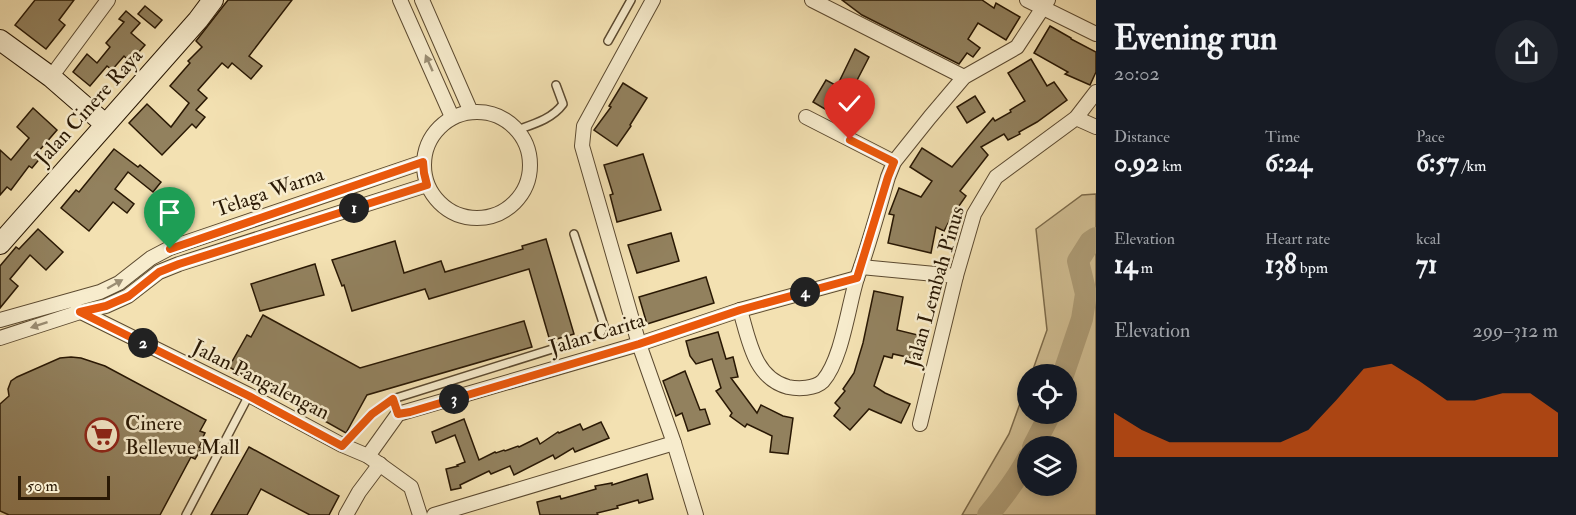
<!DOCTYPE html>
<meta charset="utf-8">
<style>
body{margin:0;font-family:"IM FELL Double Pica",serif;background:#20242c;color:#f1f3f6;height:100vh;display:flex;flex-direction:column;font-size:22px;white-space:nowrap}
*{box-sizing:border-box;margin:0}
p{font-size:20px;color:#9ea1a6}
.icon{flex:none;width:33px;height:33px;fill:none;stroke:currentColor;stroke-width:2;stroke-linecap:round;stroke-linejoin:round}
.map{position:relative;flex:1;overflow:hidden}
.side{display:flex;flex-direction:column;background:#171b24;width:480px}
.side>*{flex:none}
.fabs{position:absolute;left:1017px;top:364px;display:grid;gap:12px}
.fabs a{display:grid;place-items:center;width:60px;height:60px;border-radius:50%;background:#171b24;box-shadow:0 3px 9px #0003;font-size:30px}
.scale{position:absolute;left:18px;bottom:15px;width:92px;box-sizing:border-box;padding-left:6px;border:3px solid #291804;border-top:0;font-size:16px;line-height:21px;white-space:nowrap;color:#291804;-webkit-text-stroke:4px #f7eccd;paint-order:stroke}
.pin{position:absolute;display:grid;place-items:center;width:51px;height:51px;color:#fff;margin:-62px -26px;border-radius:50% 50% 50% 0;rotate:-45deg;box-shadow:0 0 6px #0007}
.pin .icon{rotate:45deg}
.km{position:absolute;width:30px;height:30px;margin:-15px;border-radius:50%;background:#222;color:#fff;font-size:16px;line-height:30px;text-align:center}
.round{display:grid;place-items:center;flex:none;width:63px;height:63px;border-radius:32px;background:#20242c}
.overview{display:flex;align-items:center;justify-content:space-between;height:102px;padding:0 18px}
h1{font-size:33px;font-weight:700;line-height:45px}
.metrics{display:grid;grid-template-columns:repeat(3,1fr);gap:9px;height:102px;padding:6px 18px}
.metrics div{display:grid;align-content:center}
.metrics b{font-size:26px;font-weight:700}
.metrics small{font-size:16px;font-weight:400}
.metrics p{font-size:16px}
.chart{height:168px;padding:12px 18px}
.chart p{display:flex;justify-content:space-between}
.chart svg{width:100%;height:108px;margin-top:6px;fill:#ea580c;opacity:.7}
main{display:flex;flex:1;min-height:0}
.map>svg:first-child{display:block}
</style>
<main>
<div class="map">
<svg width="1096" height="515" viewBox="0 0 1096 515">
<rect width="100%" height="100%" fill="#f3e1b2"/>
<filter id="stains"><feTurbulence type="fractalNoise" baseFrequency=".00333" numOctaves="4"/><feColorMatrix values="0 0 0 0 .2 0 0 0 0 .09 0 0 0 0 .02 0 0 0 .5 -.17"/></filter>
<radialGradient id="worn" r=".72"><stop offset=".6" stop-color="#630" stop-opacity="0"/><stop offset="1" stop-color="#630" stop-opacity=".3"/></radialGradient>
<path fill="#d1bf94" stroke="#7d6c4c" stroke-width="1.5" fill-rule="evenodd" d="M1096,194V515H962L1009,434L1027,384L1028,414H1066V375H1031L1047,330L1036,229L1082,195ZM1028,447H1066V486H1028Z"/>
<g fill="none" stroke-linecap="round" stroke-linejoin="round">
<g stroke="#ae9d77" stroke-width="22">
<path d="M1063,375L1082,319L1086,294L1078,261L1090,242L1096,238"/>
<path d="M1033,447L1050,414"/>
<path d="M988,515C1003,497 1017,479 1028,458"/>
</g>
</g>
<g fill="#92815e" stroke="#291804" stroke-width="1.5">
<path d="M35,0H74L59,20L65,25L46,49L15,25Z"/>
<path d="M228,0H292L249,56L262,66L251,79L232,63L228,68L222,63L198,90L207,98L196,110L205,117L196,128L192,124L162,155L129,123L147,104L171,127L189,103L170,86L190,63L188,61L202,47L196,41Z"/>
<path d="M842,0H982L994,8L996,3L1020,17L1006,40L978,23L968,39L980,48L973,57L967,53L959,64L862,15Z"/>
<path d="M145,6L162,20L155,28L138,14Z"/>
<path d="M126,11L140,23L131,33L145,45L130,62L124,56L112,70L107,66L90,86L73,72L87,54L97,63L110,47L106,43L124,22L119,19Z"/>
<path d="M1050,26L1071,38V39L1096,52V72L1090,85L1065,74L1068,72L1034,53Z"/>
<path d="M855,49L869,57L853,88L847,84L830,112L813,102L826,80L837,86Z"/>
<path d="M1031,59L1047,86L1054,82L1067,100L1037,122L1019,132L1020,134L1008,140L1004,134L981,147L988,155L960,191L966,196L952,216L944,231L936,227L931,253L888,243L894,215L889,214L899,188L921,197L932,181L910,167L922,148L952,167L993,118L995,121L1011,112L1010,110L1025,101L1008,73Z"/>
<path d="M623,83L647,98L630,125L631,126L617,146L594,130L611,107L609,106Z"/>
<path d="M975,96L985,112L967,123L957,107Z"/>
<path d="M33,108L57,130L38,152L42,156L32,168L29,166L11,190L7,187L0,195V150L11,160L29,138L17,127Z"/>
<path d="M114,149L138,167L140,165L161,182L153,192L128,172L115,189L134,204L127,213L113,202L89,231L61,208L76,190L79,192Z"/>
<path d="M643,154L661,210L617,222L610,195L613,194L604,165Z"/>
<path d="M38,229L63,252L46,270L30,255L10,279L18,286L0,308V266L16,247L19,249Z"/>
<path d="M671,233L679,261L637,273L628,245Z"/>
<path d="M546,239L574,334L550,341L529,269L429,299L425,289L352,311L344,285L342,286L332,260L395,241L404,273L441,261L445,272L523,249L522,246Z"/>
<path d="M315,264L324,295L260,311L251,284Z"/>
<path d="M706,277L714,303L647,324L639,297Z"/>
<path d="M874,291L903,297L897,330L926,337L921,360L893,354L892,358L884,356L874,386L885,393L910,404L901,423L869,409L850,430L834,416L840,408L835,403L845,391L843,389L854,373L863,343Z"/>
<path d="M263,315L360,368L524,321L532,347L367,395L346,433L229,367L247,335L251,337Z"/>
<path d="M718,332L726,359L733,357L738,377L731,378L757,413L761,405L783,416L793,418L788,454L770,452L772,436L747,424L745,427L730,416L732,413L716,391L721,388L712,359L696,364L690,356L686,341Z"/>
<path d="M71,357L81,358L105,366L206,420L200,431L205,433L203,437L204,438L199,447L202,448L195,459L191,457L160,515H9L0,511V404L9,396L8,389L11,381L17,377L60,358Z"/>
<path d="M685,371L700,410L705,409L710,424L688,431L682,413L676,416L663,381Z"/>
<path d="M464,419L479,460L495,452L496,453L504,450L505,451L518,446L519,447L537,438L540,444L558,432L559,433L580,424L583,430L601,422L609,438L575,452L573,448L555,459L553,455L514,475L510,466L491,474L489,471L460,485L461,488L451,490L446,469L458,466L457,465L465,462L455,435L436,443L432,432Z"/>
<path d="M249,447L339,496L329,515H310L261,489L247,515H211Z"/>
<path d="M647,474L653,499L639,503L638,500L617,506L618,508L597,513L598,515H540L537,502L560,496L561,499L596,489L595,486L612,483V485Z"/>
</g>
<g fill="none" stroke-linecap="round" stroke-linejoin="round">
<g stroke="#5c4a30" stroke-width="10">
<g id="lane">
<path d="M608,41L631,0"/>
<path d="M517,130C534,124 552,119 563,104L556,85"/>
<path d="M342,445L372,414L393,399L600,334L604,326L574,234"/>
<path d="M186,515L249,395"/>
</g>
</g>
<g stroke="#5c4a30" stroke-width="16">
<g id="street">
<path d="M400,0L452,117"/>
<path d="M422,0L471,112"/>
<path d="M653,0L584,126L582,146L639,344L674,443L696,515"/>
<path d="M812,0L964,77"/>
<path d="M1027,0L1096,34"/>
<path d="M51,77L108,0"/>
<circle cx="477" cy="165" r="53"/>
<path d="M806,117L894,162"/>
<path d="M1076,118L1096,127"/>
<path d="M861,267L956,276"/>
<path d="M77,310L249,395L342,445L368,456L411,487L420,515"/>
<path d="M740,310C749,340 754,378 788,387C798,389 815,389 823,381C842,359 848,307 857,278C869,245 878,211 888,177L894,162L930,117L964,77L1017,47L1048,0"/>
<path d="M0,320L100,292L119,283L151,258L170,248L423,162"/>
<path d="M0,338L80,312L106,306L128,296L159,272L179,264L427,185"/>
<path d="M920,424L956,276L974,214L996,177L1076,118L1096,92"/>
<path d="M368,456L398,414L639,344L740,310L857,278"/>
<path d="M346,515L359,492L380,464"/>
<path d="M434,515L674,443"/>
</g>
</g>
<g stroke="#291804" stroke-width="22">
<g id="secondary">
<path d="M0,40L51,77L105,124"/>
<path d="M0,244L198,20L213,0"/>
</g>
</g>
<use href="#lane" stroke="#f7eccd" stroke-width="7"/>
<use href="#street" stroke="#f7eccd" stroke-width="14"/>
<use href="#secondary" stroke="#f7eccd" stroke-width="20"/>
</g>
<defs><path id="oneway-solid" d="M-6-.8H1V-3.2L6.5 0L1 3.2V.8H-6Z" transform="scale(1.5)"/></defs>
<g fill="#9a8d73">
<use href="#oneway-solid" transform="translate(429 63) rotate(-114)"/>
<use href="#oneway-solid" transform="translate(115 284) rotate(-30)"/>
<use href="#oneway-solid" transform="translate(39 325) rotate(162)"/>
</g>
<g fill="none" stroke-linecap="round" stroke-linejoin="round">
<g stroke="#fff" stroke-width="12">
<path id="route" d="M170,249L423,162L424,173L427,185L179,264L159,272L129,296L106,306L80,312L249,396L342,446L372,414L393,399L398,414L410,412L639,344L740,310L857,278L888,177L894,162L850,140"/>
</g>
<use href="#route" stroke="#ea580c" stroke-width="8"/>
</g>
<defs>
<g id="supermarket-ring" transform="scale(1.725)"><circle r="9.5" fill="#f7eccd" stroke="#8f2418" stroke-width="1.5"/><path d="M-6-5.5h2.5l.6 2H6L4.5 2H-2.5L-4.4-4H-6ZM-1.5 3.2a1.3 1.3 0 1 0 .1 0ZM3 3.2a1.3 1.3 0 1 0 .1 0Z" fill="#8f2418"/></g>
</defs>
<g fill-rule="evenodd">
<use href="#supermarket-ring" x="102" y="435"/>
</g>
<g text-anchor="middle" dominant-baseline="central" stroke-width="5" stroke-linejoin="round" paint-order="stroke">
<g font-size="21" fill="#291804" stroke="#f7eccd">
<text transform="translate(89 107) rotate(-48)">Jalan Cinere Raya</text>
<text transform="translate(269 192) rotate(-19)">Telaga Warna</text>
<text transform="translate(935 287) rotate(-74)">Jalan Lembah Pinus</text>
<text transform="translate(597 334) rotate(-17)">Jalan Carita</text>
<text transform="translate(261 380) rotate(27)">Jalan Pangalengan</text>
</g>
<g font-size="21" fill="#291804" stroke="#f7eccd" text-anchor="start">
<text x="125" y="423">Cinere<tspan x="125" dy="24">Bellevue Mall</tspan></text>
</g>
</g>
<rect width="100%" height="100%" filter="url(#stains)"/>
<rect width="100%" height="100%" fill="url(#worn)"/>
</svg>
<div class="fabs">
<a><svg class="icon" aria-label="locate" viewBox="0 0 24 24"><circle cx="12" cy="12" r="6"/><path d="M12 2v4M12 18v4M2 12h4M18 12h4"/></svg></a>
<a><svg class="icon" aria-label="layers" viewBox="0 0 24 24"><path d="M12 4l9 5-9 5-9-5zM3 14l9 5 9-5"/></svg></a>
</div>
<div class="scale">50 m</div>
<div class="pin" style="left:170px;top:249px;background:#1e9e55"><svg class="icon" aria-label="arrive" viewBox="0 0 24 24"><path d="M6 21V4h12l-3 4 3 4H6"/></svg></div>
<div class="pin" style="left:850px;top:140px;background:#d93025"><svg class="icon" aria-label="check" viewBox="0 0 24 24"><path d="M5 12l5 5 9-10"/></svg></div>
<b class="km" style="left:354px;top:208px">1</b>
<b class="km" style="left:143px;top:343px">2</b>
<b class="km" style="left:454px;top:399px">3</b>
<b class="km" style="left:805px;top:292px">4</b>
</div>
<section class="side">
<div class="overview"><div><h1>Evening run</h1><p>20:02</p></div><a class="round"><svg class="icon" aria-label="share" viewBox="0 0 24 24"><path d="M12 15V3M7 8l5-5 5 5M5 13v7h14v-7"/></svg></a></div>
<div class="metrics">
<div><p>Distance</p><b>0.92<small> km</small></b></div>
<div><p>Time</p><b>6:24</b></div>
<div><p>Pace</p><b>6:57<small> /km</small></b></div>
</div>
<div class="metrics">
<div><p>Elevation</p><b>14<small> m</small></b></div>
<div><p>Heart rate</p><b>138<small> bpm</small></b></div>
<div><p>kcal</p><b>71</b></div>
</div>
<div class="chart"><p><span>Elevation</span>299–312 m</p>
<svg viewBox="0 0 160 44" preserveAspectRatio="none"><path d="M0 44V26L10 33L20 38L30 38L40 38L50 38L60 38L70 33L80 21L90 8L100 6L110 13L120 21L130 21L140 18L150 18L160 26V44z"/></svg>
</div>
</section>
</main>
